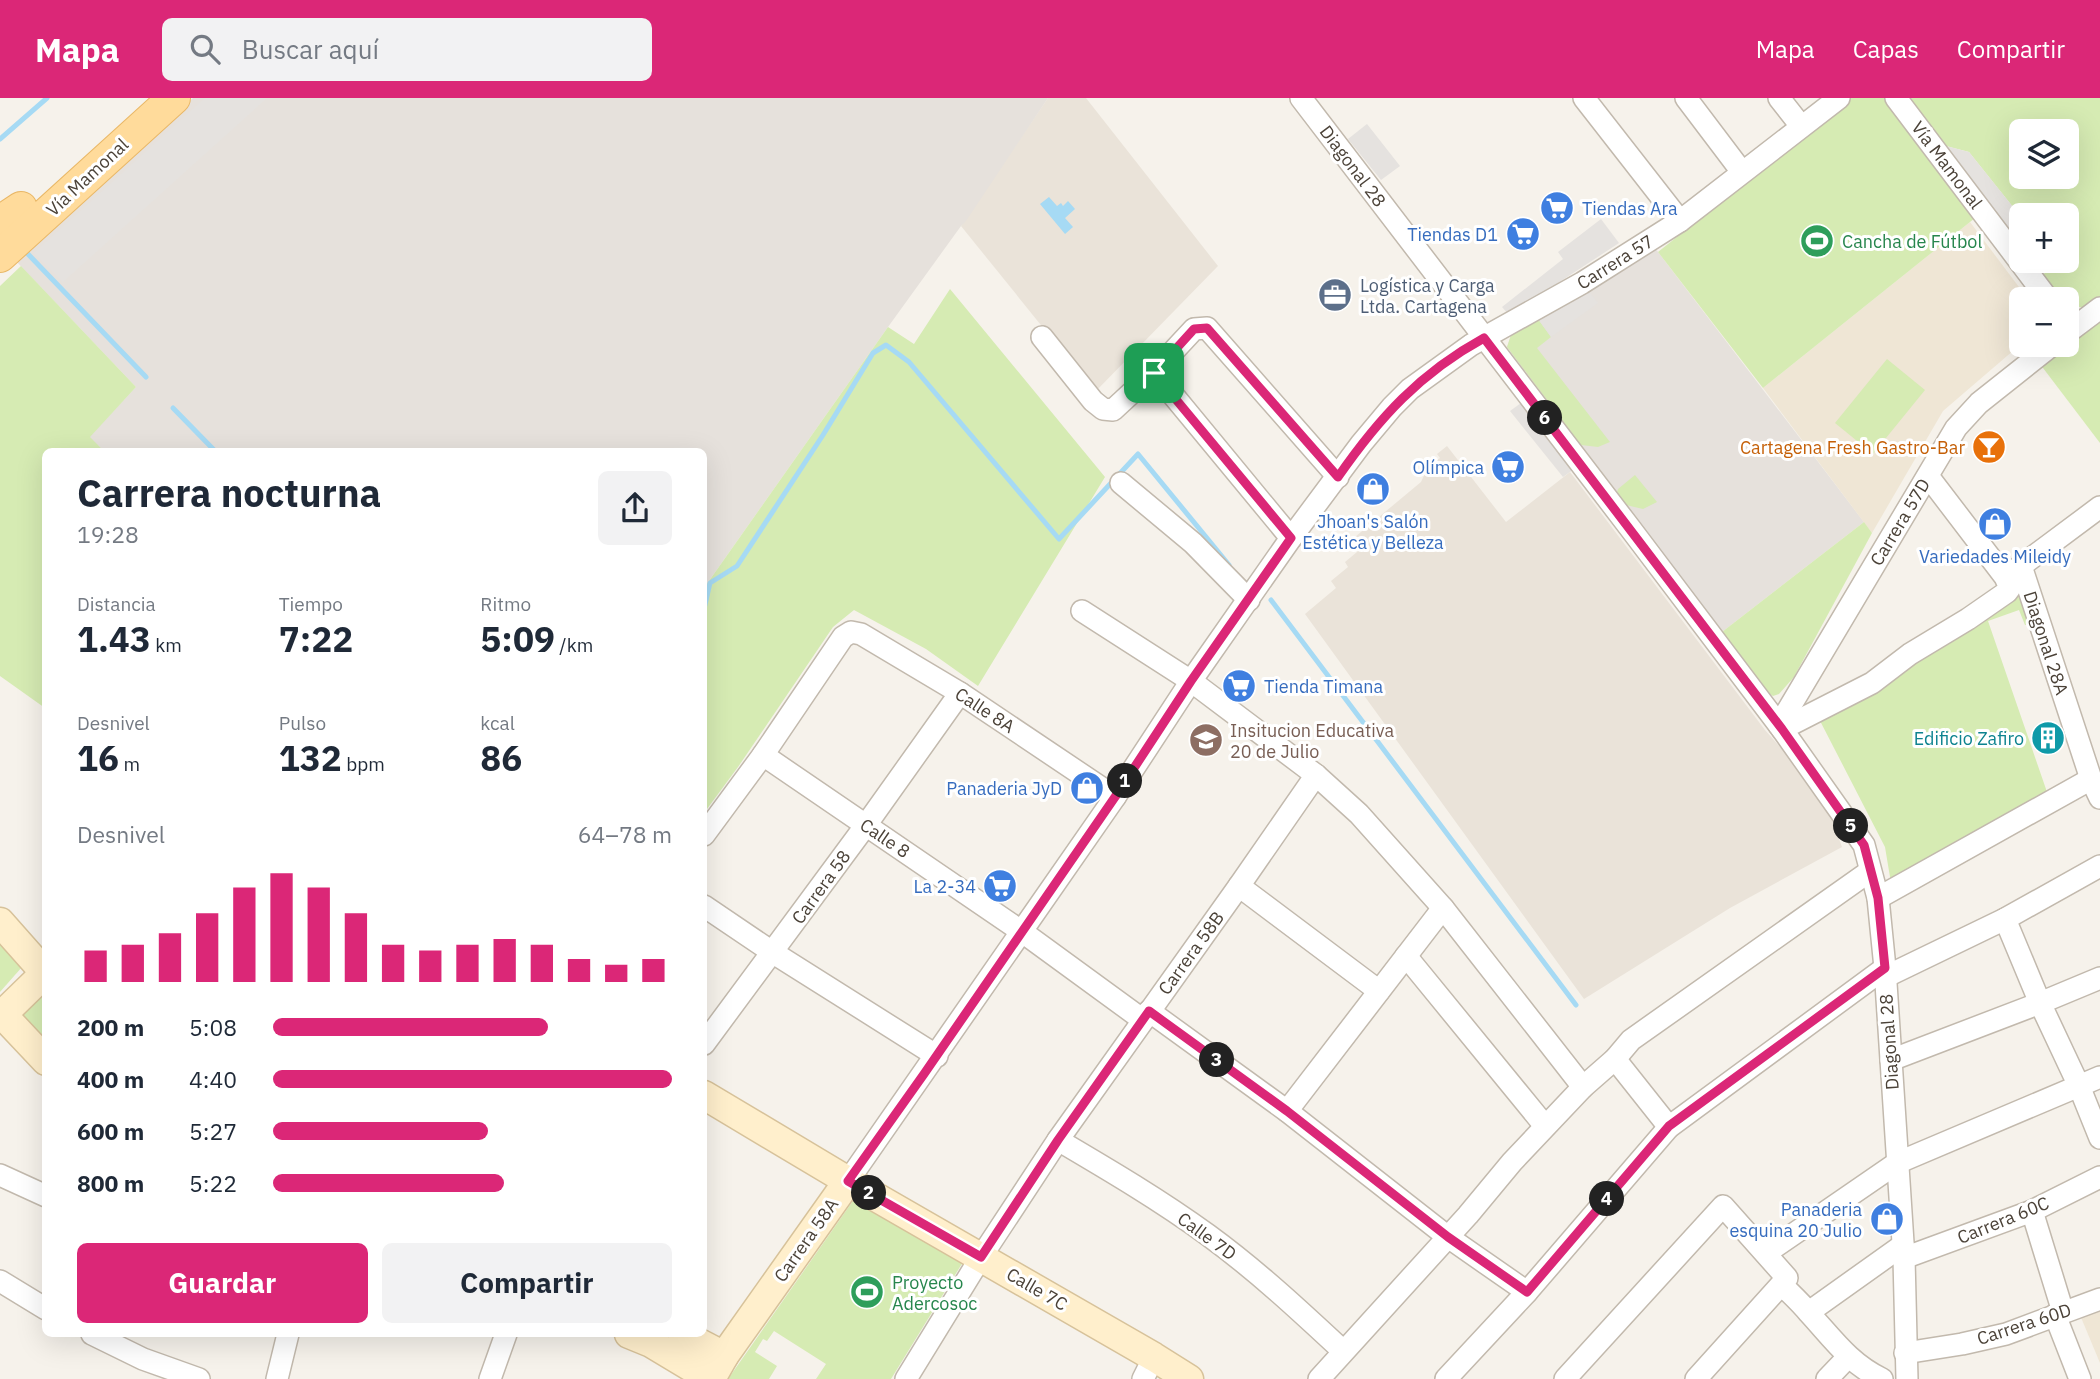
<!DOCTYPE html>
<html lang="es">
<meta charset="utf-8">
<style>
body{margin:0;font-family:"IBM Plex Sans",sans-serif;background:#f2f2f3;color:#1f2937;height:100vh;display:flex;flex-direction:column;font-size:26px;white-space:nowrap}
*{box-sizing:border-box;margin:0}
p{font-size:23px;color:#747a83}
.icon{flex:none;width:38px;height:38px;fill:none;stroke:currentColor;stroke-width:2;stroke-linecap:round;stroke-linejoin:round}
.map{position:relative;flex:1;overflow:hidden}
.panel{position:absolute;left:42px;top:350px;width:665px;height:889px;display:flex;flex-direction:column;background:#fff;border-radius:10px;box-shadow:0 7px 28px #0002}
.panel>*{flex:none}
.controls{position:absolute;left:2009px;top:21px;display:grid;gap:14px}
.controls a{display:grid;place-items:center;width:70px;height:70px;border-radius:10px;background:#fff;box-shadow:0 7px 28px #0002;font-size:35px}
.pin{position:absolute;display:grid;place-items:center;width:60px;height:60px;color:#fff;margin:-30px;border-radius:14px;box-shadow:0 4px 10px #0006}
.km{position:absolute;width:35px;height:35px;margin:-18px;border-radius:50%;background:#222;color:#fff;font-size:19px;line-height:35px;text-align:center}
.round{display:grid;place-items:center;flex:none;width:74px;height:74px;border-radius:10px;background:#f2f2f3}
.headline{display:flex;align-items:center;justify-content:space-between;height:119px;padding:0 35px}
h1{font-size:38px;font-weight:800;line-height:52px}
.stats{display:grid;grid-template-columns:repeat(3,1fr);gap:10px;height:119px;padding:7px 35px}
.stats div{display:grid;align-content:center}
.stats b{font-size:35px;font-weight:800}
.stats small{font-size:19px;font-weight:400}
.stats p{font-size:19px}
.chart{height:196px;padding:14px 35px}
.chart p{display:flex;justify-content:space-between}
.chart svg{width:100%;height:126px;margin-top:7px;stroke:#db2777;stroke-width:6}
.primary-button{display:flex;gap:14px;margin-top:auto;padding:14px 35px}
.primary-button a{flex:1;height:80px;border-radius:10px;background:#db2777;color:#fff;font-size:28px;font-weight:800;line-height:80px;text-align:center}
.primary-button a+a{background:#f2f2f3;color:#1f2937}
ul{padding:0 35px;list-style:none;font-size:23px}
li{display:grid;grid-template-columns:112px 84px 1fr;align-items:center;height:52px}
li i{height:18px;border-radius:9px;background:#db2777}
header{display:flex;align-items:center;gap:42px;box-sizing:border-box;height:98px;padding:0 35px;background:#db2777;color:#fff}
header strong{font-size:33px}
nav{display:flex;gap:38px;margin-inline-start:auto;font-size:24px}
.search{width:490px;height:63px;background:#f2f2f3;display:flex;align-items:center;gap:18px;box-sizing:border-box;padding:0 24px;border-radius:10px;color:#747a83;font-size:26px}
.map>svg:first-child{display:block}
</style>
<header>
<strong>Mapa</strong>
<div class="search"><svg class="icon" aria-label="search" viewBox="0 0 24 24"><circle cx="10" cy="10" r="6"/><path d="M15 15l6 6"/></svg>Buscar aquí</div>
<nav><a>Mapa</a><a>Capas</a><a>Compartir</a></nav>
</header>
<div class="map">
<svg width="2100" height="1281" viewBox="0 0 2100 1281">
<rect width="100%" height="100%" fill="#f6f2eb"/>
<g fill="#eae3d9">
<path d="M1048,0H1086L1218,168L1095,294L961,128Z"/>
<path d="M1447,348L1506,424L1570,374L1765,632L1801,673L1815,692L1832,722L1842,749L1730,810L1584,901L1305,516L1336,490L1331,483L1348,469L1345,464L1363,449L1355,439L1421,384L1428,369L1440,360L1437,356Z"/>
</g>
<g fill="#e6e1dc">
<path d="M193,0H1048L966,123L961,128L888,229L704,490V354L104,353L89,339L136,289L15,162Z"/>
<path d="M1655,150L1864,424L1722,534L1507,249L1511,237Z"/>
</g>
<g fill="#efe6d5">
<path d="M1970,124L2028,201H2021V246L1943,313L1872,435L1763,290Z"/>
<path d="M2100,1209V1265L2080,1217Z"/>
</g>
<g fill="#d6ebb3" fill-rule="evenodd">
<path d="M1851,0H1884L1975,120L1763,290L1658,154Z"/>
<path d="M1909,0H2100V199L2087,209H2069L2067,208V201H2061L2042,177L2058,166L2056,163H2067V117H2021V119L1969,54L1946,48ZM2021,33H2067V79H2021Z"/>
<path d="M21,168L136,289L90,339L104,353L46,354L45,610L0,578V188Z"/>
<path d="M950,191L1105,379L978,588L926,551L854,512L833,529L738,669L704,715V490L888,229L914,246Z"/>
<path d="M1538,221L1551,239L1537,250L1610,344L1598,349L1581,347L1507,249L1511,237Z"/>
<path d="M2100,221V345L2040,266Z"/>
<path d="M1887,261L1925,292L1873,356L1835,325Z"/>
<path d="M1635,377L1657,404L1643,411L1626,407L1617,394L1618,391Z"/>
<path d="M1864,424L1872,435L1794,579L1779,596L1773,598L1770,596L1722,534Z"/>
<path d="M2021,496L2030,526L2025,527L2019,512L1988,523L2047,694L1891,785L1885,749L1817,617L1916,562Z"/>
<path d="M0,846L22,869L0,894Z"/>
<path d="M43,892L46,895L45,948L13,918Z"/>
<path d="M855,1100L963,1164L891,1281H816L826,1266L774,1233L767,1243L763,1241L755,1254L777,1268L769,1281H728Z"/>
</g>
<g fill="#e5e2df">
<path d="M205,0H267L63,184L34,155Z"/>
<path d="M1367,26L1400,68L1381,82L1348,41Z"/>
<path d="M1946,48L1969,54L2021,119V149Z"/>
<path d="M1601,121L1619,145L1509,217L1502,209L1563,161L1558,154Z"/>
<path d="M1588,192L1598,205L1551,239L1538,221Z"/>
<path d="M1521,305L1574,371L1563,379L1510,313Z"/>
</g>
<path fill="#a6daf4" d="M1049,99L1057,108L1061,105L1063,108L1068,103L1075,111L1065,120L1073,129L1065,136L1040,106Z"/>
<g fill="none" stroke-linecap="round" stroke-linejoin="round">
<g stroke="#a6daf4" stroke-width="5">
<path d="M0,41L47,0"/>
<path d="M27,155L146,279"/>
<path d="M173,310L216,354"/>
<path d="M1271,502L1576,907"/>
<path d="M704,511L710,485L737,468L823,337L873,255L886,247L909,264L1059,441L1138,356L1229,467"/>
</g>
<g stroke="#c2b9ad" stroke-width="24">
<g id="street">
<path d="M1301,0L1630,430L1782,631L1864,747L1878,800L1885,870L1904,1160L1907,1281"/>
<path d="M1584,0L1680,123"/>
<path d="M1686,0L1742,74"/>
<path d="M1779,0L1801,28"/>
<path d="M1896,0L2048,201"/>
<path d="M2067,235L2100,210"/>
<path d="M1042,239L1093,303L1103,311L1113,312L1154,274"/>
<path d="M1121,385L1193,445L1249,502"/>
<path d="M1291,440L1154,274L1194,231L1207,230L1338,379"/>
<path d="M2021,468L2091,681L2100,700"/>
<path d="M2010,476L2100,409"/>
<path d="M1082,513L1191,583L1316,677L1359,716L1443,810L1583,989"/>
<path d="M1779,627L1956,330L1979,305L2052,247"/>
<path d="M1782,631L1872,585L1910,556L1968,521L2007,494L2010,490L2005,479L1928,378"/>
<path d="M763,657L1021,833L1143,922"/>
<path d="M704,737L763,657L843,539L851,534L861,536L960,595L1115,699"/>
<path d="M1239,788L1379,893"/>
<path d="M1878,800L2091,681"/>
<path d="M704,808L772,854L937,958"/>
<path d="M2005,821L2040,905L2079,988L2100,1040"/>
<path d="M1406,858L1545,1028"/>
<path d="M1885,879L2005,821L2100,768"/>
<path d="M1149,913L1287,1013L1448,1139L1527,1194"/>
<path d="M704,946L866,727L960,595"/>
<path d="M1615,961L1669,1029"/>
<path d="M1891,962L2040,905L2100,880"/>
<path d="M1287,1013L1443,810"/>
<path d="M1058,1042C1109,1072 1160,1102 1208,1137C1256,1172 1299,1212 1343,1253"/>
<path d="M0,1077L46,1098"/>
<path d="M848,1083L1115,699L1191,583L1291,440L1361,346L1392,309L1410,291L1471,247L1582,185L1680,123L1839,0"/>
<path d="M2032,1113L2063,1214"/>
<path d="M1766,1155L1897,1065L2100,979"/>
<path d="M1904,1160L2032,1113L2100,1079"/>
<path d="M0,1183L46,1211"/>
<path d="M1782,1187C1791,1196 1801,1205 1809,1215C1832,1240 1850,1266 1882,1281"/>
<path d="M1809,1214L1903,1147"/>
<path d="M2055,1217L2080,1281"/>
<path d="M92,1236L143,1261L199,1281"/>
<path d="M1905,1255L1962,1246L2006,1236L2100,1201"/>
<path d="M277,1281L288,1236"/>
<path d="M490,1281L506,1236"/>
<path d="M906,1281L981,1159L1058,1042L1239,788L1316,677"/>
<path d="M1143,1281L1154,1259"/>
<path d="M1319,1281L1468,1117L1512,1064L1583,989L1615,961L1631,942L1870,773"/>
<path d="M1446,1281L1527,1194L1669,1029L1885,870"/>
<path d="M1565,1281L1723,1108L1787,1180L1696,1281"/>
<path d="M1827,1281L1848,1259"/>
</g>
</g>
<g stroke="#d7c29a" stroke-width="31">
<g id="secondary">
<path d="M0,824L46,876"/>
<path d="M0,914L46,963"/>
<path d="M3,916L45,875"/>
<path d="M704,997L848,1083L1154,1259L1189,1281"/>
<path d="M629,1236L651,1245L711,1281"/>
<path d="M682,1236L724,1258"/>
<path d="M711,1281L724,1258L848,1083"/>
</g>
</g>
<g stroke="#e9b766" stroke-width="34">
<g id="primary">
<path d="M0,124L21,110"/>
<path d="M0,158L174,0"/>
</g>
</g>
<use href="#street" stroke="#fff" stroke-width="21"/>
<use href="#secondary" stroke="#ffefcc" stroke-width="28"/>
<use href="#primary" stroke="#ffdb9b" stroke-width="32"/>
</g>
<g fill="none" stroke-linecap="round" stroke-linejoin="round">
<g stroke="#fff" stroke-width="14">
<path id="route" d="M1207,230L1338,379C1379,320 1420,275 1484,240L1782,631L1864,747L1878,800L1885,870L1669,1028L1527,1194L1448,1139L1287,1013L1149,913L1058,1042L981,1159L848,1083L924,976L1115,699L1191,583L1291,440L1154,275L1194,231Z"/>
</g>
<use href="#route" stroke="#db2777" stroke-width="9"/>
</g>
<defs>
<g id="supermarket-disc" transform="scale(1.75)"><circle r="9.5" fill="#3f7fe0" stroke="#fff"/><path d="M-6-5.5h2.5l.6 2H6L4.5 2H-2.5L-4.4-4H-6ZM-1.5 3.2a1.3 1.3 0 1 0 .1 0ZM3 3.2a1.3 1.3 0 1 0 .1 0Z" fill="#fff"/></g>
<g id="stadium-disc" transform="scale(1.75)"><circle r="9.5" fill="#2e9e5b" stroke="#fff"/><path d="M0-5a6.5 5 0 1 0 0 10a6.5 5 0 1 0 0-10ZM-3.5-1.8h7v3.6h-7Z" fill="#fff"/></g>
<g id="office-disc" transform="scale(1.75)"><circle r="9.5" fill="#5c6f8a" stroke="#fff"/><path d="M-6-3h4V-5.5h4V-3h4V5H-6ZM-1-4.5V-3h2v-1.5ZM-6 0V1H6V0Z" fill="#fff"/></g>
<g id="bar-disc" transform="scale(1.75)"><circle r="9.5" fill="#e8710a" stroke="#fff"/><path d="M-6-5H6L.8 .8V4.5H3.5V6h-7V4.5H-.8V.8Z" fill="#fff"/></g>
<g id="shop-disc" transform="scale(1.75)"><circle r="9.5" fill="#3f7fe0" stroke="#fff"/><path d="M-5-2.5h2.3a2.7 3.5 0 0 1 5.4 0H5L5.5 6h-11ZM-1.5-2.5h3a1.5 2.3 0 0 0-3 0Z" fill="#fff"/></g>
<g id="building-disc" transform="scale(1.75)"><circle r="9.5" fill="#0f9aa8" stroke="#fff"/><path d="M-4-6H4V6H1V3H-1V6H-4ZM-2.5-4.3h1.7v1.8h-1.7ZM.8-4.3h1.7v1.8H.8ZM-2.5-1h1.7V.8h-1.7ZM.8-1h1.7V.8H.8Z" fill="#fff"/></g>
<g id="school-disc" transform="scale(1.75)"><circle r="9.5" fill="#8d6e63" stroke="#fff"/><path d="M0-5L7-2L0 1L-7-2ZM-4 1L0 2.5L4 1V4Q0 6-4 4Z" fill="#fff"/></g>
</defs>
<g fill-rule="evenodd">
<use href="#supermarket-disc" x="1557" y="110"/>
<use href="#supermarket-disc" x="1523" y="136"/>
<use href="#stadium-disc" x="1817" y="143"/>
<use href="#office-disc" x="1335" y="197"/>
<use href="#bar-disc" x="1989" y="349"/>
<use href="#supermarket-disc" x="1508" y="369"/>
<use href="#shop-disc" x="1373" y="391"/>
<use href="#shop-disc" x="1995" y="426"/>
<use href="#supermarket-disc" x="1239" y="588"/>
<use href="#building-disc" x="2048" y="640"/>
<use href="#school-disc" x="1206" y="642"/>
<use href="#shop-disc" x="1087" y="690"/>
<use href="#supermarket-disc" x="1000" y="788"/>
<use href="#shop-disc" x="1887" y="1121"/>
<use href="#stadium-disc" x="867" y="1194"/>
</g>
<g text-anchor="middle" dominant-baseline="central" stroke-width="6" stroke-linejoin="round" paint-order="stroke">
<g font-size="18" fill="#4b4238" stroke="#fff">
<text transform="translate(1947 67) rotate(53)">Vía Mamonal</text>
<text transform="translate(1353 68) rotate(53)">Diagonal 28</text>
<text transform="translate(87 79) rotate(-43)">Vía Mamonal</text>
<text transform="translate(1615 164) rotate(-32)">Carrera 57</text>
<text transform="translate(1900 424) rotate(-59)">Carrera 57D</text>
<text transform="translate(2046 545) rotate(72)">Diagonal 28A</text>
<text transform="translate(985 612) rotate(33)">Calle 8A</text>
<text transform="translate(885 740) rotate(34)">Calle 8</text>
<text transform="translate(821 789) rotate(-54)">Carrera 58</text>
<text transform="translate(1191 855) rotate(-54)">Carrera 58B</text>
<text transform="translate(1889 944) rotate(-94)">Diagonal 28</text>
<text transform="translate(2003 1122) rotate(-22)">Carrera 60C</text>
<text transform="translate(1207 1138) rotate(36)">Calle 7D</text>
<text transform="translate(806 1142) rotate(-55)">Carrera 58A</text>
<text transform="translate(1037 1191) rotate(30)">Calle 7C</text>
<text transform="translate(2024 1226) rotate(-18)">Carrera 60D</text>
</g>
<g font-size="18" fill="#366cbe" stroke="#fff" text-anchor="end">
<text x="1582" y="110" text-anchor="start">Tiendas Ara</text>
<text x="1498" y="136">Tiendas D1</text>
<text x="1484" y="369">Olímpica</text>
<text x="1373" y="423" text-anchor="middle">Jhoan's Salón<tspan x="1373" dy="21">Estética y Belleza</tspan></text>
<text x="1995" y="458" text-anchor="middle">Variedades Mileidy</text>
<text x="1264" y="588" text-anchor="start">Tienda Timana</text>
<text x="1062" y="690">Panaderia JyD</text>
<text x="976" y="788">La 2-34</text>
<text x="1862" y="1111">Panaderia<tspan x="1862" dy="21">esquina 20 Julio</tspan></text>
</g>
<g font-size="18" fill="#27864d" stroke="#fff" text-anchor="start">
<text x="1842" y="143">Cancha de Fútbol</text>
<text x="892" y="1184">Proyecto<tspan x="892" dy="21">Adercosoc</tspan></text>
</g>
<g font-size="18" fill="#4e5e75" stroke="#fff" text-anchor="start">
<text x="1360" y="187">Logística y Carga<tspan x="1360" dy="21">Ltda. Cartagena</tspan></text>
</g>
<g font-size="18" fill="#c56008" stroke="#fff" text-anchor="end">
<text x="1965" y="349">Cartagena Fresh Gastro-Bar</text>
</g>
<g font-size="18" fill="#785e54" stroke="#fff" text-anchor="start">
<text x="1230" y="632">Insitucion Educativa<tspan x="1230" dy="21">20 de Julio</tspan></text>
</g>
<g font-size="18" fill="#0d838f" stroke="#fff" text-anchor="end">
<text x="2024" y="640">Edificio Zafiro</text>
</g>
</g>
</svg>
<div class="controls">
<a><svg class="icon" aria-label="layers" viewBox="0 0 24 24"><path d="M12 4l9 5-9 5-9-5zM3 14l9 5 9-5"/></svg></a>
<a>+</a>
<a>−</a>
</div>
<div class="pin" style="left:1154px;top:275px;background:#1e9e55"><svg class="icon" aria-label="arrive" viewBox="0 0 24 24"><path d="M6 21V4h12l-3 4 3 4H6"/></svg></div>
<b class="km" style="left:1125px;top:683px">1</b>
<b class="km" style="left:869px;top:1095px">2</b>
<b class="km" style="left:1217px;top:962px">3</b>
<b class="km" style="left:1607px;top:1101px">4</b>
<b class="km" style="left:1851px;top:728px">5</b>
<b class="km" style="left:1545px;top:320px">6</b>
<section class="panel">
<div class="headline"><div><h1>Carrera nocturna</h1><p>19:28</p></div><a class="round"><svg class="icon" aria-label="share" viewBox="0 0 24 24"><path d="M12 15V3M7 8l5-5 5 5M5 13v7h14v-7"/></svg></a></div>
<div class="stats">
<div><p>Distancia</p><b>1.43<small> km</small></b></div>
<div><p>Tiempo</p><b>7:22</b></div>
<div><p>Ritmo</p><b>5:09<small> /km</small></b></div>
</div>
<div class="stats">
<div><p>Desnivel</p><b>16<small> m</small></b></div>
<div><p>Pulso</p><b>132<small> bpm</small></b></div>
<div><p>kcal</p><b>86</b></div>
</div>
<div class="chart"><p><span>Desnivel</span>64–78 m</p>
<svg viewBox="0 0 160 44" preserveAspectRatio="none"><path d="M5 44V33M15 44V31M25 44V27M35 44V20M45 44V11M55 44V6M65 44V11M75 44V20M85 44V31M95 44V33M105 44V31M115 44V29M125 44V31M135 44V36M145 44V38M155 44V36"/></svg>
</div>
<ul>
<li><b>200 m</b>5:08<i style="width:69%"></i></li>
<li><b>400 m</b>4:40<i style="width:100%"></i></li>
<li><b>600 m</b>5:27<i style="width:54%"></i></li>
<li><b>800 m</b>5:22<i style="width:58%"></i></li>
</ul>
<div class="primary-button"><a>Guardar</a><a>Compartir</a></div>
</section>
</div>
